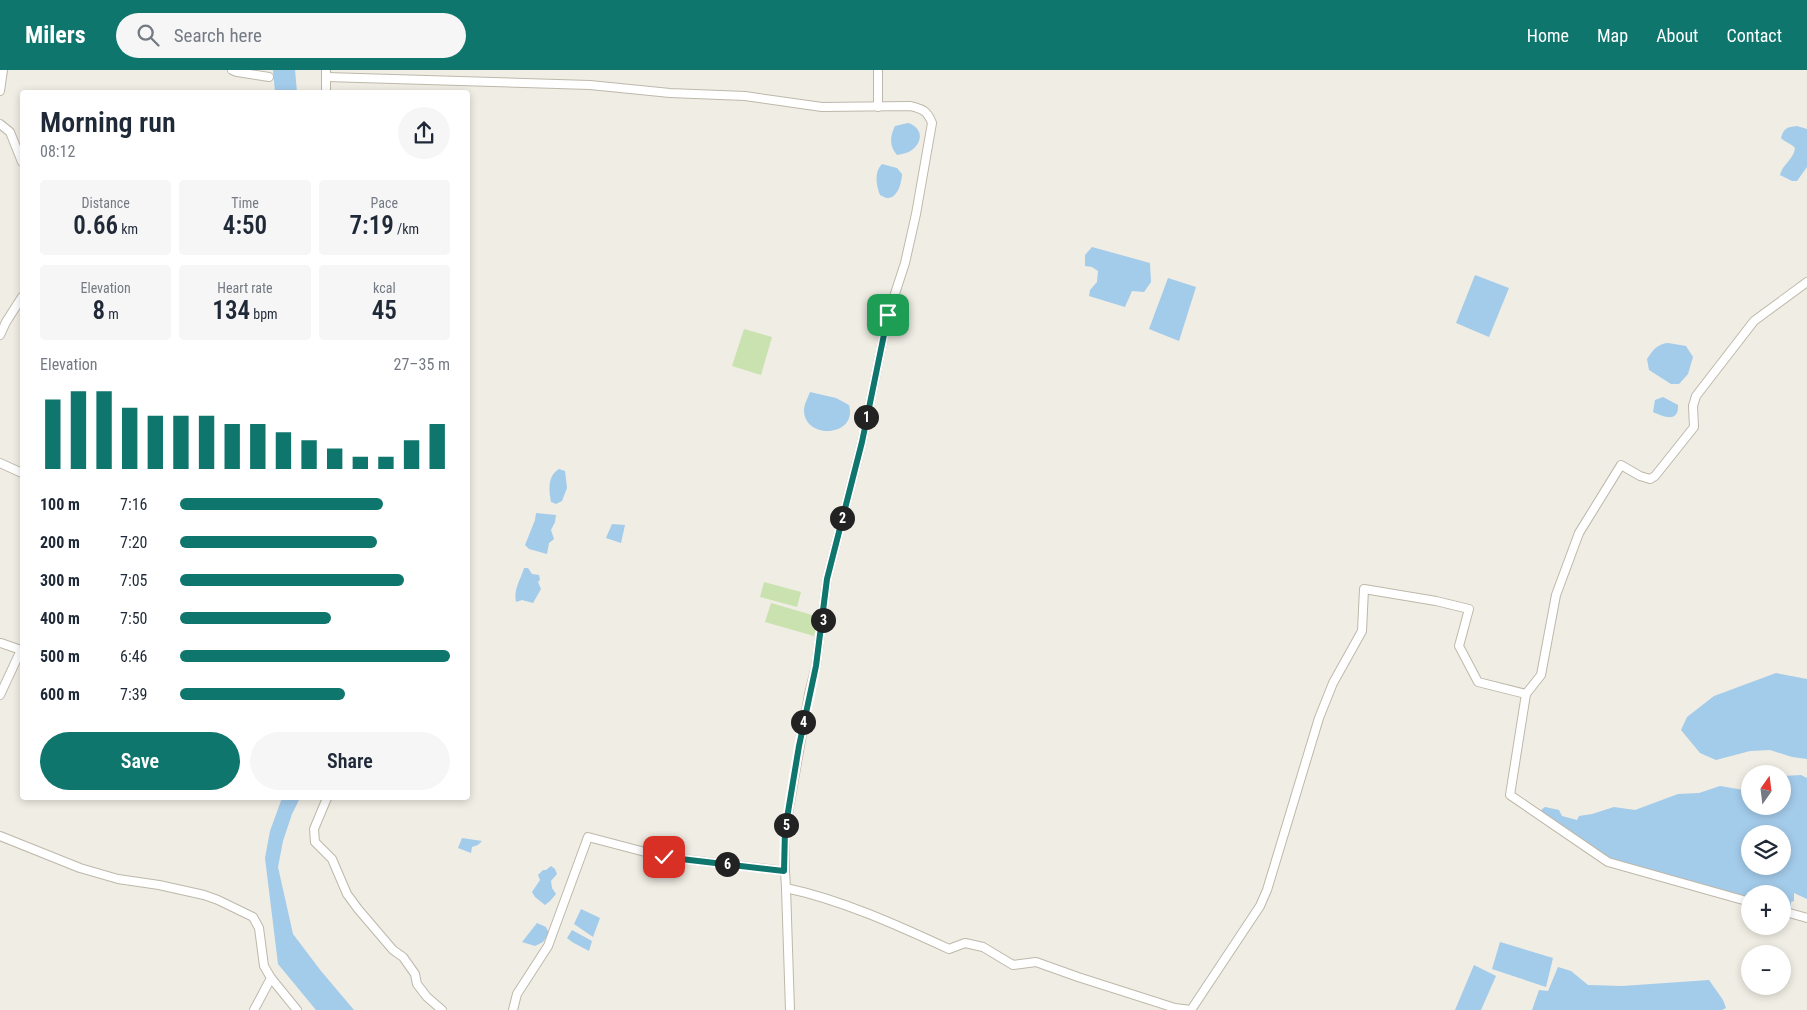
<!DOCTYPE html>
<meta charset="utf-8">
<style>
body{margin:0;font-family:"Roboto Condensed",sans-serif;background:#f6f6f7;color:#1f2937;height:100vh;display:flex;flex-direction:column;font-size:19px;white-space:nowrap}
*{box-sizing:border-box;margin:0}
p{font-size:16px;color:#747a83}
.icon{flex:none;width:28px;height:28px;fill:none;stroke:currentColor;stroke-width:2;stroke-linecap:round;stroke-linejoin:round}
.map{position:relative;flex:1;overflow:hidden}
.details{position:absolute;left:20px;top:20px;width:450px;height:710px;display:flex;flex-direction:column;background:#fff;border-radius:5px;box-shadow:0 2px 8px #0003}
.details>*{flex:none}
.needle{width:32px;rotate:14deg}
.buttons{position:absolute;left:1741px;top:695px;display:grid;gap:10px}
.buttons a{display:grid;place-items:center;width:50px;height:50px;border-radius:50%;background:#fff;box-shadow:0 2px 8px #0003;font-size:25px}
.pin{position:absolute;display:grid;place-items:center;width:42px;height:42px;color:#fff;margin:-21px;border-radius:10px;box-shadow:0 2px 8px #0006}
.km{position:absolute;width:25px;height:25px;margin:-12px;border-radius:50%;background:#222;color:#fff;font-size:14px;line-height:25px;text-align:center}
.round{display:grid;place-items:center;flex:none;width:52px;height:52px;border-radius:26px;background:#f6f6f7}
.summary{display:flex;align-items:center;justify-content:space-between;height:85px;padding:0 20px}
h1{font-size:28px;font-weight:600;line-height:38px}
.stats{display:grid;grid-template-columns:repeat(3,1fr);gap:8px;height:85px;padding:5px 20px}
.stats div{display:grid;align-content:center;border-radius:5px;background:#f6f6f7;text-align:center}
.stats b{font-size:25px;font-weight:600}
.stats small{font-size:14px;font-weight:400}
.stats p{font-size:14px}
.chart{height:140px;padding:10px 20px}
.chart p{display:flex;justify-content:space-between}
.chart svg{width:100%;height:90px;margin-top:5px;stroke:#0f766e;stroke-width:6}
.action{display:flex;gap:10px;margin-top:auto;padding:10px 20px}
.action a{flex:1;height:58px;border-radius:30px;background:#0f766e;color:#fff;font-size:20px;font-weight:600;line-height:58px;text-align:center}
.action a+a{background:#f6f6f7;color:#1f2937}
ul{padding:0 20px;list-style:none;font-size:16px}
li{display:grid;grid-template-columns:80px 60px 1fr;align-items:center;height:38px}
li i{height:12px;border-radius:6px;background:#0f766e}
header{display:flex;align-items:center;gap:30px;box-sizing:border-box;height:70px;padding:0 25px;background:#0f766e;color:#fff}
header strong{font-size:24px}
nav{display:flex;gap:28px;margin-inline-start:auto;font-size:18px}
.search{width:350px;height:45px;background:#f6f6f7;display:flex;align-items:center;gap:12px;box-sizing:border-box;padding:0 18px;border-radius:28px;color:#747a83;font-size:19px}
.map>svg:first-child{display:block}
</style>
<header>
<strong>Milers</strong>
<div class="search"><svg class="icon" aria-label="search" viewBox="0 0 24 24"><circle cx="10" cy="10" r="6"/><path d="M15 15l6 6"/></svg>Search here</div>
<nav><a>Home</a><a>Map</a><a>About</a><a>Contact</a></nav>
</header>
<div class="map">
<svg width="1807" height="940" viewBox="0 0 1807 940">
<rect width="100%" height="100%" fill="#f0ede4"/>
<g fill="#c9e2af">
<path d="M744,259L772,267L761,305L732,296Z"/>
<path d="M764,512L801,522L797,537L760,527Z"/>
<path d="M771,533L819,547L814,566L765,552Z"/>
</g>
<g fill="#a3cbea" fill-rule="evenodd">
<path d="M273,0H295L297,22H275Z"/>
<path d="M908,53C922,57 924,71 912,80C908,83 902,84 897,85C889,76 890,66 895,56Z"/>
<path d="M1797,56L1807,59V97L1797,111H1792L1780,105C1782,95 1794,89 1795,78C1791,73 1784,72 1781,68C1784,58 1787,57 1797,56Z"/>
<path d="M882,94L897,98L902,104C902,111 898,128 888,128C885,128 883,126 880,125C876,115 874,102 882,94Z"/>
<path d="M1092,177L1150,193L1151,212L1144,222L1132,221L1125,237L1089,226L1090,220L1097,212L1098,201L1092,197L1085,196V185Z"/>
<path d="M1475,205L1509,218L1489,267L1456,253Z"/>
<path d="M1168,208L1196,217L1179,271L1149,259Z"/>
<path d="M1668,273L1686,276L1693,287L1688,304L1679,314H1671L1649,300L1647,289C1653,280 1657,274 1668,273Z"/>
<path d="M810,322L836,328L849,335C858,367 805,370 804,341C804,334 808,328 810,322Z"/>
<path d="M1663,327L1678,335C1679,353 1664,347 1653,342L1655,330Z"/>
<path d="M559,399L565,401L567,418L562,431L556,434L551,432C549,421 547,406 559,399Z"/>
<path d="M536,443L556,445L555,452L551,460L554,469L549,473L547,484L529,479L525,475L535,450Z"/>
<path d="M612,454L625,455L621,473L606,468Z"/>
<path d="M524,498H528L532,504L539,505L540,510L538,512L541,519L533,533L522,530L516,532C513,519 521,509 524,498Z"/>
<path d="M1776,603L1807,609V689L1792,687L1770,680L1750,681L1716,690L1700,683L1681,660L1687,647L1714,626Z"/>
<path d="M1801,705L1807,708V829L1794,823V831L1791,832V839L1783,837L1782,824H1750V829L1611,792L1543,746L1541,740L1545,737L1559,740L1562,746L1577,750L1579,746L1592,744L1614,737L1635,740L1678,724L1699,723L1720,716L1744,720L1750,716V736H1782L1783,706ZM1750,764H1782V796H1750Z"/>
<path d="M282,728H300L292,744L283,771L278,797L293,864L321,901L354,940H316L278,894L265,788L270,761Z"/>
<path d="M462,768L482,771L478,775L472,777L471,783L458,778Z"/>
<path d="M551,796L555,799L557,804L551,811L552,818L556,824L550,831L545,835L535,827L532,822L540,810L538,805L543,800H546Z"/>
<path d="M581,839L600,848L593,867L574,854Z"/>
<path d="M537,853L546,857L549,863L543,872L535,876L522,872Z"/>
<path d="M572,860L592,871L589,881L572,872L567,868Z"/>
<path d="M1500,872L1553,888L1546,917L1492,899Z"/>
<path d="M1474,895L1496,906L1481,940H1455Z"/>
<path d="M1558,897L1571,901L1588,915L1622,916L1709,910L1723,930L1726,938L1722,940H1532L1539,920L1548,921Z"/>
</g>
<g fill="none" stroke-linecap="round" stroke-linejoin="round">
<g stroke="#beb8aa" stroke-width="10">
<g id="minor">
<path d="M232,0L237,2L269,7"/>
<path d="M326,0V22"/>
<path d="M326,7L590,15L670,23L745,26L822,37L910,36C922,39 927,40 932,53L916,144L905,193L888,245L862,372L827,509L816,596L809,624L785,761V801"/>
<path d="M0,21L3,0"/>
<path d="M878,37V0"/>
<path d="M0,54L10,62L22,92"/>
<path d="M0,265L6,252L22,227"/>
<path d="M0,393L22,403"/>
<path d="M1526,624L1541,605L1556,525L1579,463L1621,395L1640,406L1650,409L1655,406L1694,357L1693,336L1696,326L1754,251L1807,212"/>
<path d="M0,625L21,580L1,573"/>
<path d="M327,728L314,759L315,772L332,789L347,824L358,839L393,880L403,887L415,904L417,914L427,927L442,940"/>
<path d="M0,766L80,798L118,809L159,815L204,825L218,830L253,847L259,858L264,896L271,908L297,940"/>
<path d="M786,818L790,940"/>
<path d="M1782,841L1807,848"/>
<path d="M254,940L271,908"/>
<path d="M513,940L517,924L548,876L588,767L664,787L785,801L786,818C842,830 897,855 949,879L965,873L983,877L1013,895L1036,892L1078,907L1175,938L1191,940L1260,836L1267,820L1319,648L1333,613L1362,561L1364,519L1436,531L1469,539L1459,576L1478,612L1526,624L1510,725L1608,792L1750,832"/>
</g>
</g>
<use href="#minor" stroke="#fff" stroke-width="8"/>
</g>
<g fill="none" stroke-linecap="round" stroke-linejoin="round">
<g stroke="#fff" stroke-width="10">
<path id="route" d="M664,787L784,801L785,760L799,676L816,596L827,509L862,372L888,245"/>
</g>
<use href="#route" stroke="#0f766e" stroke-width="6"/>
</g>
</svg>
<div class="buttons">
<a><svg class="needle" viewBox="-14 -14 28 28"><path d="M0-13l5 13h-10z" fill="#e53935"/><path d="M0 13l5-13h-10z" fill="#747a83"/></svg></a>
<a><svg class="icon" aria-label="layers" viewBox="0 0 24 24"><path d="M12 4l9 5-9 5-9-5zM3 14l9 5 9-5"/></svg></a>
<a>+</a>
<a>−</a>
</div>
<div class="pin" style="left:888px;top:245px;background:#1e9e55"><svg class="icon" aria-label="arrive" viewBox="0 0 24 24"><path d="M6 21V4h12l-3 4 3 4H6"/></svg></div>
<div class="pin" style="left:664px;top:787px;background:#d93025"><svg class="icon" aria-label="check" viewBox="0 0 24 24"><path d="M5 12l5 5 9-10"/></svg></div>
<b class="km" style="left:866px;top:347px">1</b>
<b class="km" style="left:842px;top:448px">2</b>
<b class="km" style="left:823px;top:550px">3</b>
<b class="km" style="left:803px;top:652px">4</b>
<b class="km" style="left:786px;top:755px">5</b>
<b class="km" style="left:727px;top:794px">6</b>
<section class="details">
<div class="summary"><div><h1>Morning run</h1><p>08:12</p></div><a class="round"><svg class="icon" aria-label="share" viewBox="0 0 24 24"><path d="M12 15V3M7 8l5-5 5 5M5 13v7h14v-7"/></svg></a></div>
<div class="stats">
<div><p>Distance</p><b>0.66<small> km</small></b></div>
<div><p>Time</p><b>4:50</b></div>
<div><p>Pace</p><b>7:19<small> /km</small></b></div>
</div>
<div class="stats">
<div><p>Elevation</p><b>8<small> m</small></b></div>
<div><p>Heart rate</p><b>134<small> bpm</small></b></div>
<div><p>kcal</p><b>45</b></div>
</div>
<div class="chart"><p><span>Elevation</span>27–35 m</p>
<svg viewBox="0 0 160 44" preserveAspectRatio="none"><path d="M5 44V10M15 44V6M25 44V6M35 44V14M45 44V18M55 44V18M65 44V18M75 44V22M85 44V22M95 44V26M105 44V30M115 44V34M125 44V38M135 44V38M145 44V30M155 44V22"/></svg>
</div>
<ul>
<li><b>100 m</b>7:16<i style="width:75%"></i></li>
<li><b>200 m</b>7:20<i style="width:73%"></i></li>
<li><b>300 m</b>7:05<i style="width:83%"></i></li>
<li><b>400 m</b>7:50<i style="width:56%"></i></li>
<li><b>500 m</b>6:46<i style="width:100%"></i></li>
<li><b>600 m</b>7:39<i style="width:61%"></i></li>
</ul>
<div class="action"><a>Save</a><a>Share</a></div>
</section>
</div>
